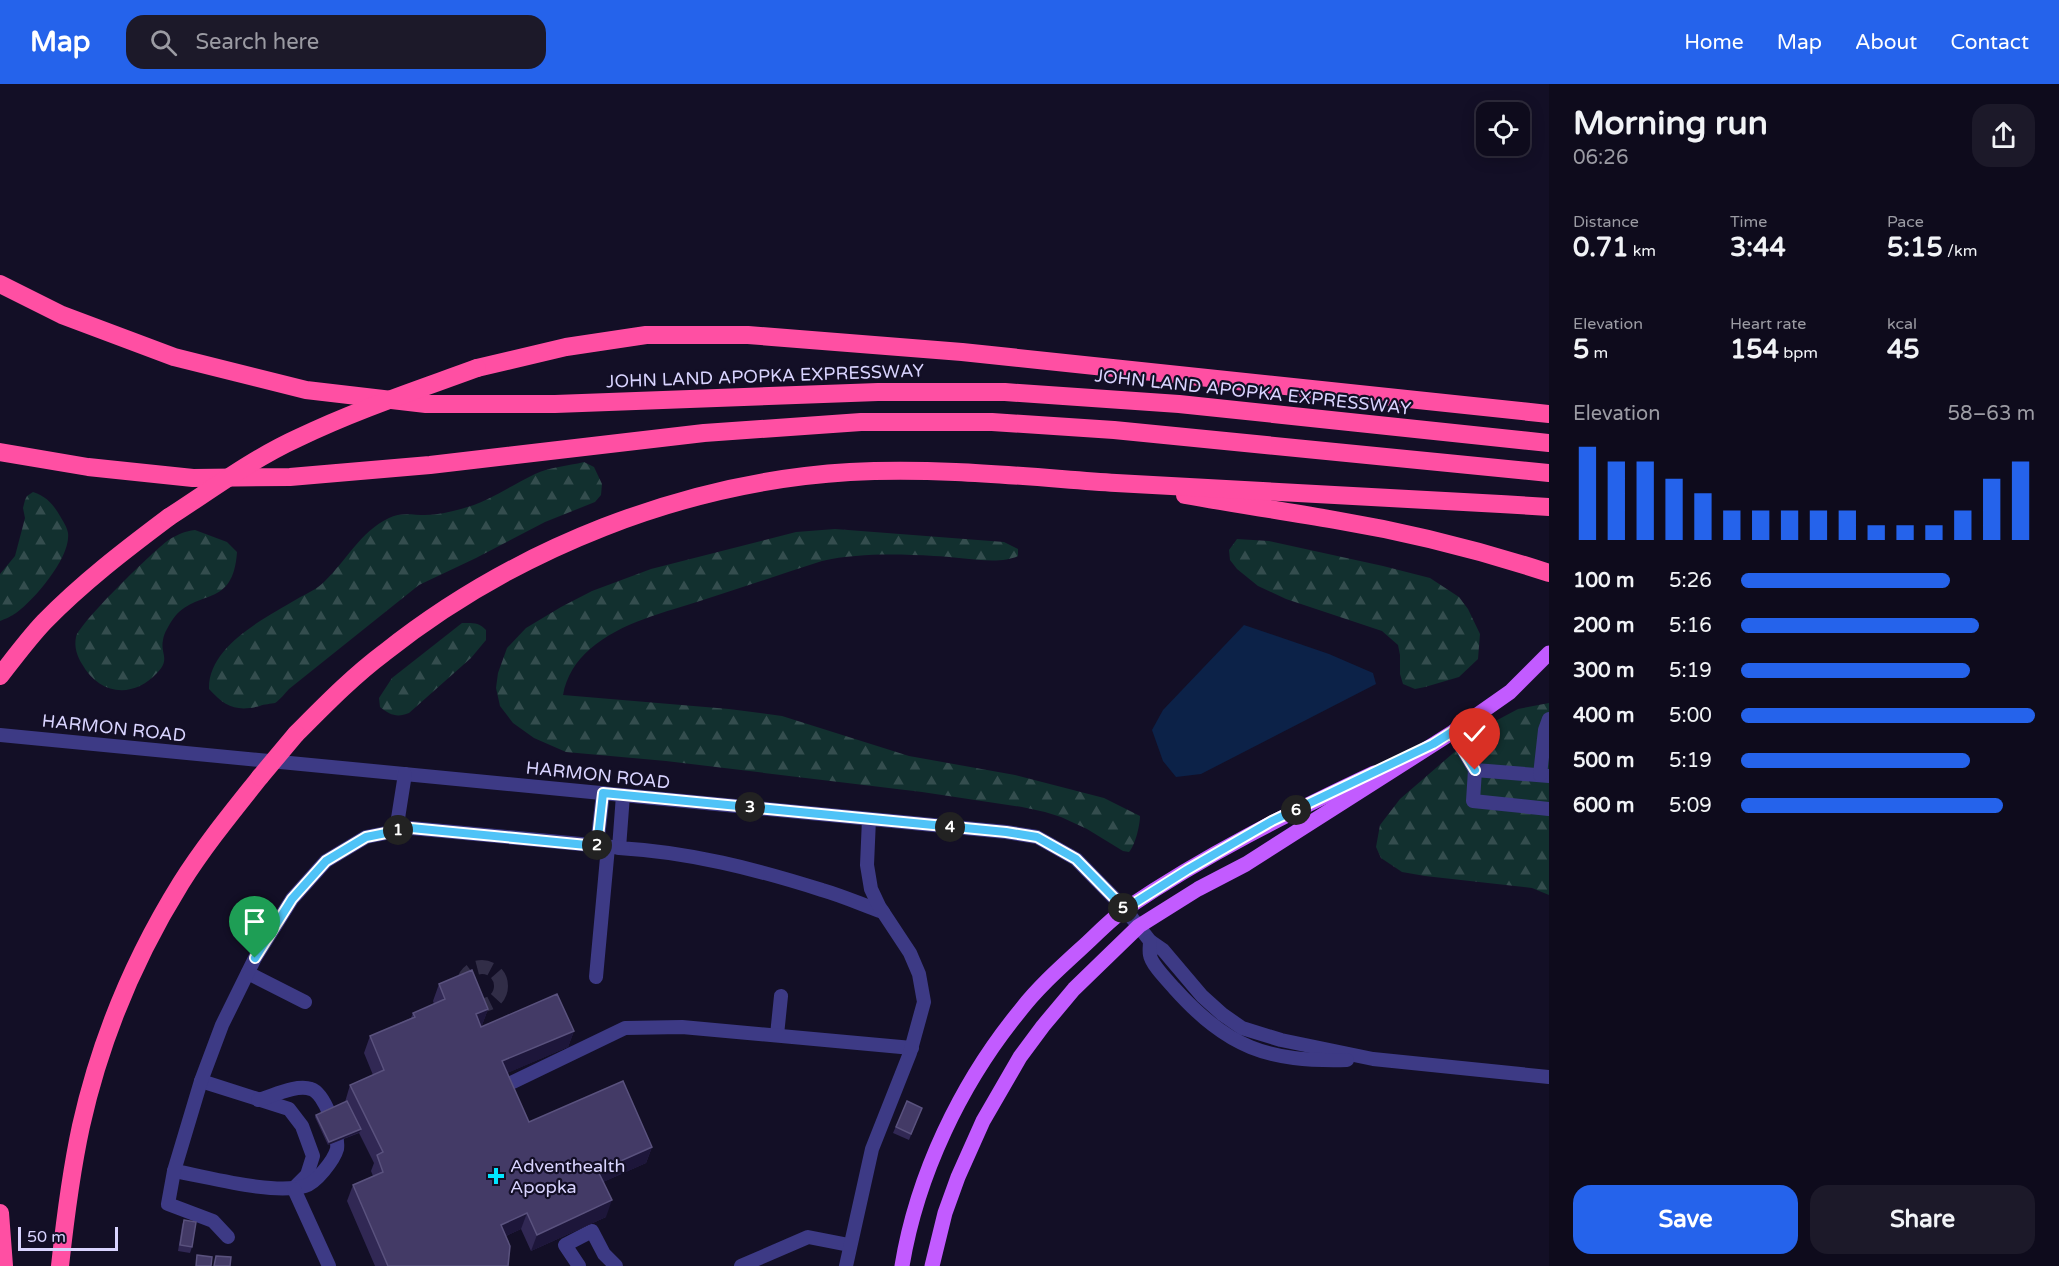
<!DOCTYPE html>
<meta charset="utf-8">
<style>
body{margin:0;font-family:"Varela Round",sans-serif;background:#1c1929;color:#f1f3f6;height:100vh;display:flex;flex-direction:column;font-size:22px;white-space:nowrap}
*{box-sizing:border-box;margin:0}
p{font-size:20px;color:#9b9ba3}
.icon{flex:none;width:33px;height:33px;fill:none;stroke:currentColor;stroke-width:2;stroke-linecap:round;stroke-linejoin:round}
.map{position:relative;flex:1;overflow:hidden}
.details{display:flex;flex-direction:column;background:#0e0b1c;width:510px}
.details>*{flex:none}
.buttons{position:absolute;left:1476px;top:18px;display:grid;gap:12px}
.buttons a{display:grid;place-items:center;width:54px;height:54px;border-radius:12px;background:#0e0b1c;box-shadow:0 3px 15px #0003,0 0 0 2px #2e2b3b;font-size:30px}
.scale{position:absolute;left:18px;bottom:15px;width:100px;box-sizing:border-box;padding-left:6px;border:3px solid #d9d4ff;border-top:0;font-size:16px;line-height:21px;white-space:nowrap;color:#d9d4ff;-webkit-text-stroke:4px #130f26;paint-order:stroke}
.pin{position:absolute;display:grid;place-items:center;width:51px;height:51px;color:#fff;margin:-62px -26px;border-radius:50% 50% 50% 0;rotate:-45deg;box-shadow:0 0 6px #0007}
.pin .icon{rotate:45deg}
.km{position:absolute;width:30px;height:30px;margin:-15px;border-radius:50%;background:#222;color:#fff;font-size:16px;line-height:30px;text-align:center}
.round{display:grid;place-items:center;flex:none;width:63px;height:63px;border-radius:18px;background:#1c1929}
.overview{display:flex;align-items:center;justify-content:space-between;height:102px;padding:0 24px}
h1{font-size:33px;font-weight:800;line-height:45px}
.stats{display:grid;grid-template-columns:repeat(3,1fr);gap:9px;height:102px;padding:6px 24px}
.stats div{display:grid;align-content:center}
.stats b{font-size:26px;font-weight:800}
.stats small{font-size:16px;font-weight:400}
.stats p{font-size:16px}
.chart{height:168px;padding:12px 24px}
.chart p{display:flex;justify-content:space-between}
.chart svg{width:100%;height:108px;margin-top:6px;stroke:#2563eb;stroke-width:6}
.cta{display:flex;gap:12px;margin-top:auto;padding:12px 24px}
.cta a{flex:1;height:69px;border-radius:18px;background:#2563eb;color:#fff;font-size:24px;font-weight:800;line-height:69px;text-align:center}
.cta a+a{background:#1c1929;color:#f1f3f6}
ul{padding:0 24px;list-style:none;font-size:20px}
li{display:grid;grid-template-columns:96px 72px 1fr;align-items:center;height:45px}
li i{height:15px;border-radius:8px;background:#2563eb}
header{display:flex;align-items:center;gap:36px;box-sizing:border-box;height:84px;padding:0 30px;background:#2563eb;color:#fff}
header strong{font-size:28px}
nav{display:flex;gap:33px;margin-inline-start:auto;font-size:21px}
.search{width:420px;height:54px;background:#1c1929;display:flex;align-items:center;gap:15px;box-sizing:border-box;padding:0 21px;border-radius:18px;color:#9b9ba3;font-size:22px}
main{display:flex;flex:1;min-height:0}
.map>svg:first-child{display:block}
</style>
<header>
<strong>Map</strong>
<div class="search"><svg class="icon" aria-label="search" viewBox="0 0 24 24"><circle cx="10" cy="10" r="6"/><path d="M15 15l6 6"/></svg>Search here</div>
<nav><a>Home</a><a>Map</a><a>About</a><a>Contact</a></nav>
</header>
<main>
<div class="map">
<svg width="1549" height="1182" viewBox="0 0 1549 1182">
<defs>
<pattern id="forest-firs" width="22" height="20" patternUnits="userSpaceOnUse" patternTransform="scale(1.5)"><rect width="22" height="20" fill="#12302f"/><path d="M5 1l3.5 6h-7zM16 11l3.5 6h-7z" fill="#344d4e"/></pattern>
</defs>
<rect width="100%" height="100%" fill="#130f26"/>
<g fill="url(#forest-firs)">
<path d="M584,378L594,383L602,400L601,411L595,418L545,438L476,474L419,501L289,605C285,609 280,616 275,619C271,620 264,620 260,622C237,628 225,623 209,605C208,562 265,534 297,515C306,510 317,505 324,498C347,476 360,448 389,434C400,428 413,431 425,431C437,431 449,428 461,425C488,418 510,402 535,390C549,383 568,382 584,378Z"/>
<path d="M33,408C47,413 53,420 60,432C63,437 67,443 68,449C71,473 35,515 16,529C12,532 5,535 0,537V490L15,472L25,434L23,424L25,416L27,412Z"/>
<path d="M835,445L1004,458L1018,465V472C998,482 957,472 934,472C897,470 858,469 822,477C782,490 743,503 703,516C666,528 621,538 590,565C576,577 566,593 563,611L729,625L782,632L909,672L1015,691L1104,714L1140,732C1140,741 1135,762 1129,768L1123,767L1087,745L1061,733L1045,728L1022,723L922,708L666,677L566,668L534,654L513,639L500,622L496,604L498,589L507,564L526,544L561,523L592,507L651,485L796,448Z"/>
<path d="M195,446L227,458L237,468C233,526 197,503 173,535C169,541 164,549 163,556C160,570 171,575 157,589C133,615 99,611 82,580C77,572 74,563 76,553C80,538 155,465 170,455C179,450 185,447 195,446Z"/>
<path d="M1237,455L1269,457L1383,482L1430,494L1459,513L1468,525L1480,550L1478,575L1459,593L1425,603L1415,605L1403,600L1400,590V571L1398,561L1382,547L1286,515L1258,502L1237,485L1230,476L1229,466Z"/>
<path d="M462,539C472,539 479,538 486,546V556L471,574L409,629C397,634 390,631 380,623L379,614L392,594Z"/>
<path d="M1549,619V811L1532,804L1425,792L1402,788L1381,774L1376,763L1380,741L1400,715L1473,652L1488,641L1518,625Z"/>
</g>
<path fill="#0c2248" d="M1244,541L1329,570L1373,589L1376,600L1201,690L1176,693L1163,677L1152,646L1163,626Z"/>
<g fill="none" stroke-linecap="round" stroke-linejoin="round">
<circle stroke="#312d47" stroke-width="14" stroke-dasharray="14 7" stroke-linecap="butt" cx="482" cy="902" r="19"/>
<g stroke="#3d3a85" stroke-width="14">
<path d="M1453,648L1475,686L1473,717L1549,725"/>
<path d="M0,651L1006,748L1037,753L1076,775L1125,825L1150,857L1163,866L1202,912L1222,930L1242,944L1281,956L1373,975L1549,993"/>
<path d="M1475,686L1549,692"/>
<path d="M1540,691L1545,646L1549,635"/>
<path d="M623,711L619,764C689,768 756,785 822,806C843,812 863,821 883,828"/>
<path d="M396,747L405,690"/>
<path d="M597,762L603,709"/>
<path d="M1150,857C1150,862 1149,867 1150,871C1151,880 1168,897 1174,904C1228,964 1267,978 1347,976"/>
<path d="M248,889L305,918"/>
<path d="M596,893L608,763"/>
<path d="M777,951L781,912"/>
<path d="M201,997L289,1025L302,1042L313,1072L307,1091L296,1102"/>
<path d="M513,998L625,944L682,943L912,964"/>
<path d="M174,1087C209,1093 272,1111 305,1102C316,1099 334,1076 337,1065C339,1051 325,1009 311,1005C296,1000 273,1012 258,1016"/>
<path d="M294,1105L329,1182"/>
<path d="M228,1153L213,1137L168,1120L174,1087L201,997L222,941L255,874L292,815L326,777L366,753L411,744L623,764"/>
<path d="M579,1182L565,1161L592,1147L604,1170L616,1182"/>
<path d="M741,1182L808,1153L849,1161"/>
<path d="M846,1182L872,1065L910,969L924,918L919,890L910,869L879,822L871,805L867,781L869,735"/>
</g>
<g stroke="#c25bff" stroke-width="15">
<path d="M902,1182C917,1091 961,999 1019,928C1038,903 1062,882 1086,860C1099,848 1112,834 1127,824C1205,771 1289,729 1374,689"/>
<path d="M932,1182L945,1129L958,1093L983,1037L1020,973L1043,942L1074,905L1139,842L1198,805L1246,780L1453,648L1510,608L1549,569"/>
</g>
<g stroke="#ff4fa3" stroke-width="18">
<path d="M0,200L62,231L174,273L306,306L426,320H555L878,308H1005L1179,320L1549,359"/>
<path d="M477,284L566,263L646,251H748L962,268L1549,330"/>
<path d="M0,368L88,383L193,394L290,393L430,381L704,349L861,338H992L1114,346L1549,389"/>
<path d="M1185,411C1235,420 1285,427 1335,436C1407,448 1479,466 1549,489"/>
<path d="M0,592C14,574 28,555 44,538C82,499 125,466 169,433"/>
<path d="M296,650C324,622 352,593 384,569C515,465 683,398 850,388C938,383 1028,393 1116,399C1261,407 1405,414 1549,423"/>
<path d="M0,1129L4,1182"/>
<path d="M60,1182C65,1136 71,1088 81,1042C100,957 135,873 181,799C205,761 233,727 260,693"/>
</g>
<g stroke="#ff4fa3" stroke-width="18">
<path d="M169,433C211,406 252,375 298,354C356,326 417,306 477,284"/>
<path d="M260,693L296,650"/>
</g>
</g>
<g fill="#312854">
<path d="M439,900L488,925L482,941L481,942V943L574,947L568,963L507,989L529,1038L652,1063L646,1079L603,1098L606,1133L531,1167L521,1145L506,1152L508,1182H375L347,1117L353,1101L373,1092L371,1087L374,1079L359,1049L328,1061L315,1033L316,1031L345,1018L350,1001L373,991L364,969L370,952L411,934L413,929L434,920L433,917Z"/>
<path d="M907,1017L922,1024L909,1056L893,1049Z"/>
<path d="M184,1136L192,1163L190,1169L178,1167L182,1141Z"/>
</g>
<g fill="#1d163a">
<path d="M488,925L482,941L470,946L476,930Z"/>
<path d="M574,947L568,963L496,994L502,977Z"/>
<path d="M361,1045L360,1048L328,1061L329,1058Z"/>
<path d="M652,1063L646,1079L592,1103L598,1087Z"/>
<path d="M612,1116L606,1133L531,1167L537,1151Z"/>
<path d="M527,1129L521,1145L495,1157L501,1141Z"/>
</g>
<g fill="#433a66" stroke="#5a527e" stroke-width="1.5">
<path d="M472,886L488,925L476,930L481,943L557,910L574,947L502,977L529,1038L623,997L652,1063L598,1087L612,1116L537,1151L527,1129L501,1141L510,1162L508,1182H388L353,1101L383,1088L377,1071L383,1068L350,1001L384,986L370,952L415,933L413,929L445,915L439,900Z"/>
<path d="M347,1017L361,1045L329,1058L316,1031Z"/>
<path d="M907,1017L922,1024L911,1050L896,1043Z"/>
<path d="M184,1136L196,1138L192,1163L180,1161Z"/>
<path d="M197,1171L212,1173L211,1182H196Z"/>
<path d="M216,1172L231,1173L230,1182H214Z"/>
</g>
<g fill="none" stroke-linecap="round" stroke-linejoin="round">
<g stroke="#fff" stroke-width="12">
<path id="route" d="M255,874L292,815L326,777L366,753L411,744L597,762L603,709L1006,748L1037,753L1076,775L1125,825L1187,786L1272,737L1433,660L1452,648L1475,686"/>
</g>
<use href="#route" stroke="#4fc3f7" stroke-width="8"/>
</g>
<path fill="#00e5ff" stroke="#130f26" stroke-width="2" d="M493 1083h6v6h6v6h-6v6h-6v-6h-6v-6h6z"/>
<g text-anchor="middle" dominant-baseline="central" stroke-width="4.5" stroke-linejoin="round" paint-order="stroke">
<g font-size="18" fill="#d9d4ff" stroke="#130f26">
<text transform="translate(765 292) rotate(-2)">JOHN LAND APOPKA EXPRESSWAY</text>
<text transform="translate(1253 308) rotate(6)">JOHN LAND APOPKA EXPRESSWAY</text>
<text transform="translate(114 644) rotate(6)">HARMON ROAD</text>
<text transform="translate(598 691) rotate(6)">HARMON ROAD</text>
</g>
<g font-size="18" fill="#d9d4ff" stroke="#130f26" text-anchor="start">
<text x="510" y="1082">Adventhealth<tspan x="510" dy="21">Apopka</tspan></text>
</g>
</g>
</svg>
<div class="buttons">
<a><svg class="icon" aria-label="locate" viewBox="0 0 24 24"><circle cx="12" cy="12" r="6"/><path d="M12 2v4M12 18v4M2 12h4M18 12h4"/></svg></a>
</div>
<div class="scale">50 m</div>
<div class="pin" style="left:255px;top:874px;background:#1e9e55"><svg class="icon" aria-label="arrive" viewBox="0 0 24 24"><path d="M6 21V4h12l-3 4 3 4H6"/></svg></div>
<div class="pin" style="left:1475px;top:686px;background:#d93025"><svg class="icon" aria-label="check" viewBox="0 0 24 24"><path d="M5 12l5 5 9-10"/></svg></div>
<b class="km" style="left:398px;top:746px">1</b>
<b class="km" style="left:597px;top:761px">2</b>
<b class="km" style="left:750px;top:723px">3</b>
<b class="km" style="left:950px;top:743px">4</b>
<b class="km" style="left:1123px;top:824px">5</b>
<b class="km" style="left:1296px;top:726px">6</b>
</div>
<section class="details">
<div class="overview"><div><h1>Morning run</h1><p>06:26</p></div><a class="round"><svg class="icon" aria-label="share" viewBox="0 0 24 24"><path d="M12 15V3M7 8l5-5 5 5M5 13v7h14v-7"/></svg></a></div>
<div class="stats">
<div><p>Distance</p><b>0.71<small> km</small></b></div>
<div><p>Time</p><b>3:44</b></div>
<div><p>Pace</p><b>5:15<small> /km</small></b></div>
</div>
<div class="stats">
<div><p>Elevation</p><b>5<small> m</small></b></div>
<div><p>Heart rate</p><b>154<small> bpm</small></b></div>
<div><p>kcal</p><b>45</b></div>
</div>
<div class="chart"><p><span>Elevation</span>58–63 m</p>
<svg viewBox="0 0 160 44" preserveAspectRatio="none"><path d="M5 44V6M15 44V12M25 44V12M35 44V19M45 44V25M55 44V32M65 44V32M75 44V32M85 44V32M95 44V32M105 44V38M115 44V38M125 44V38M135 44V32M145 44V19M155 44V12"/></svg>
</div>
<ul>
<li><b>100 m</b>5:26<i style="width:71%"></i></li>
<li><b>200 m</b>5:16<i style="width:81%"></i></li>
<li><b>300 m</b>5:19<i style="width:78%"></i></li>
<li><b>400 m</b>5:00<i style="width:100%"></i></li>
<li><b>500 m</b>5:19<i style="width:78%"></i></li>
<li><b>600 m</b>5:09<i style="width:89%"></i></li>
</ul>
<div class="cta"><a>Save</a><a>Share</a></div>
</section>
</main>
